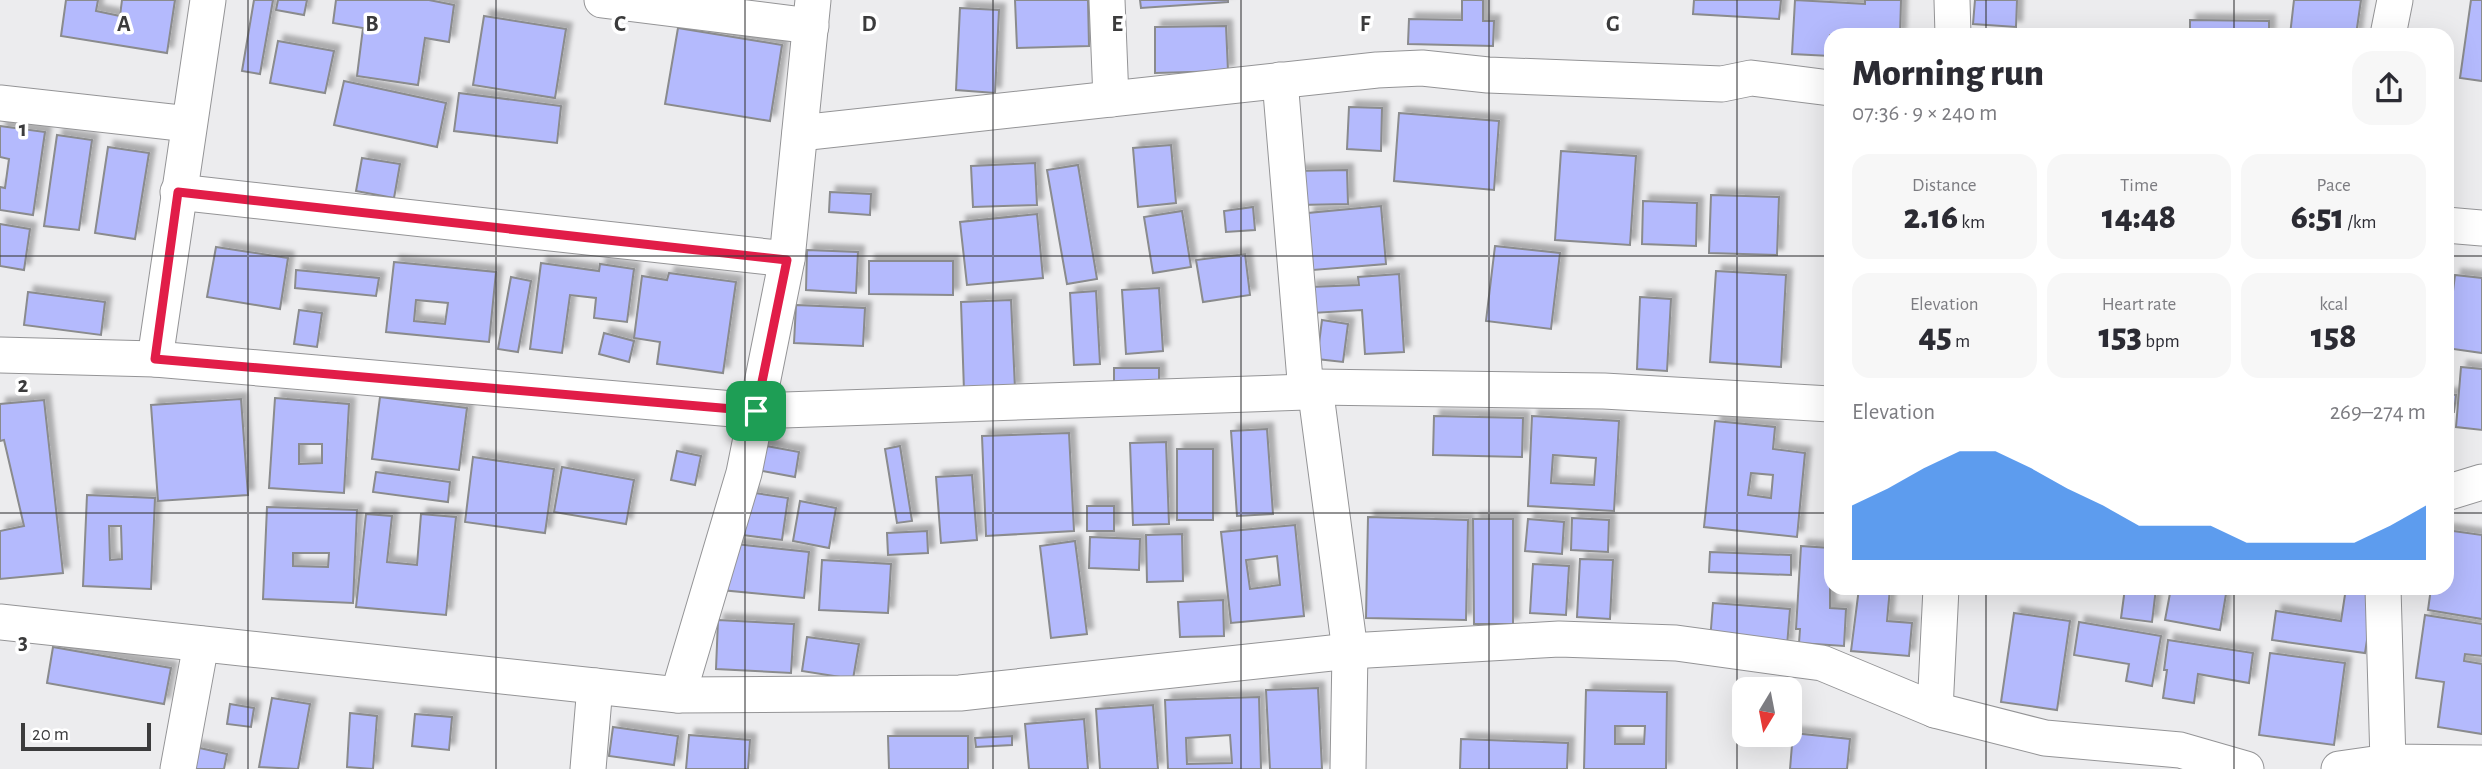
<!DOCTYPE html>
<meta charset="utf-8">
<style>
body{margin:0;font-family:"Alegreya Sans",sans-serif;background:#f7f7f7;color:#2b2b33;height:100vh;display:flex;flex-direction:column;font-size:26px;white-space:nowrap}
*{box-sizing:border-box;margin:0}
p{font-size:23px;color:#7c7c81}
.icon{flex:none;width:38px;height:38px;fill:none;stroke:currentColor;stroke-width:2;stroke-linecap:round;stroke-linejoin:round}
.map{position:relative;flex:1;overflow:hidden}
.side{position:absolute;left:1824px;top:28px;width:630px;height:567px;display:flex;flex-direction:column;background:#fff;border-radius:21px;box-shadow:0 7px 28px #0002}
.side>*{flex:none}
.needle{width:46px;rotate:190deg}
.fabs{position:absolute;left:1732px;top:677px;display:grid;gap:14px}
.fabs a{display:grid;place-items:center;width:70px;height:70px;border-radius:14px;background:#fff;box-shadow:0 7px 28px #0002;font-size:35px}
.scale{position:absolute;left:21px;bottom:18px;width:130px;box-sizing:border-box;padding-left:7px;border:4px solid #3b3b3c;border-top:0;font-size:19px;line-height:24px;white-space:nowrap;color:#3b3b3c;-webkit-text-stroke:5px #fff;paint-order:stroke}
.pin{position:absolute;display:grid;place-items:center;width:60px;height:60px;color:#fff;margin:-30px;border-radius:14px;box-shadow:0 4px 10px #0006}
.round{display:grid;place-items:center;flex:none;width:74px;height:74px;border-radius:21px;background:#f7f7f7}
.head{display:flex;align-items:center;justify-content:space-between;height:119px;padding:0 28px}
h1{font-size:38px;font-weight:800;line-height:52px}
.metrics{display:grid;grid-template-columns:repeat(3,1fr);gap:10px;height:119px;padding:7px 28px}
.metrics div{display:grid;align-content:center;border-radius:18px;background:#f7f7f7;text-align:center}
.metrics b{font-size:35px;font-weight:800}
.metrics small{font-size:19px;font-weight:400}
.metrics p{font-size:19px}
.chart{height:196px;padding:14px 28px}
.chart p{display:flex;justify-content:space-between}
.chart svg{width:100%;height:126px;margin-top:7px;fill:#1a73e8;opacity:.7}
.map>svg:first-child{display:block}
</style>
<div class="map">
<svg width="2482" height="769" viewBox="0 0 2482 769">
<defs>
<filter id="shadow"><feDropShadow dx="6" dy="-6" stdDeviation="2" flood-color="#0004"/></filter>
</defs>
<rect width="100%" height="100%" fill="#ececee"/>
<g fill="#b4bafd" stroke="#8a8b8d" stroke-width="2" fill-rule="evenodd" filter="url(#shadow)">
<path d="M66,0H98L96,11L120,16L122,0H175L167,53L61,36Z"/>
<path d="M254,0H273L260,74L242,71Z"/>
<path d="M278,0H307L304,15L276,10Z"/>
<path d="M336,0H429L454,5L449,42L425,38L418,85L357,76L363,28L333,23Z"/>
<path d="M1015,0H1088L1089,46L1017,48Z"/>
<path d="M1140,0H1228V2L1141,8Z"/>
<path d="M1462,0H1483V21H1494L1493,46L1408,44L1409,19L1462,20Z"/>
<path d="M1694,0H1781L1779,19L1693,14Z"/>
<path d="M1795,0L1865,4V0H1901L1900,35H1830V56L1792,54Z"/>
<path d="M1975,0H2017L2016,27L1973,24Z"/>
<path d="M2294,0H2361L2356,35H2290Z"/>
<path d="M2471,0H2482V81L2460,78Z"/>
<path d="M960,8L999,10L995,93L956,90Z"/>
<path d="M484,16L566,29L555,98L473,85Z"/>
<path d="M2190,20L2269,21V35H2190Z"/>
<path d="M1226,26L1228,71L1155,73V27Z"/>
<path d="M678,28L782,45L770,121L665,104Z"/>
<path d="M278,41L334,51L325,93L270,83Z"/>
<path d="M344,81L446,103L437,147L334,125Z"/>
<path d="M459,93L561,106L557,143L454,131Z"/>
<path d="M1349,107L1382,108L1381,151L1347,149Z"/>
<path d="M1399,113L1499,121L1494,190L1394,181Z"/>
<path d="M0,126L45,132L33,215L0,210V187L5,188L9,159L0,157Z"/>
<path d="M57,135L92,140L79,230L44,226Z"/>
<path d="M1171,145L1176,203L1138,207L1133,148Z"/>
<path d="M108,147L149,153L135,239L95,233Z"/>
<path d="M1561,151L1636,156L1630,245L1555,240Z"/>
<path d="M362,158L400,164L394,198L356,191Z"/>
<path d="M1035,163L1037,205L973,207L971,166Z"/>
<path d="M1078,165L1097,279L1067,284L1047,170Z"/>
<path d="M1347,170L1348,204L1297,205L1296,171Z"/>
<path d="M830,192L871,194L870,215L829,212Z"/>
<path d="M1711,195L1779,197L1777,255L1709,253Z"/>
<path d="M1643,201L1697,203L1696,246L1642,244Z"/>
<path d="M1381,206L1386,264L1313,270L1308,213Z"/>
<path d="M1253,207L1255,230L1226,232L1224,211Z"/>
<path d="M1182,211L1191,267L1153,273L1144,217Z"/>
<path d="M1037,214L1043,278L967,285L960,222Z"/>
<path d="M0,224L30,229L24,270L0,266Z"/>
<path d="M1495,246L1560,253L1551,329L1486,321Z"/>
<path d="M216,247L288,258L280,309L207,297Z"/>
<path d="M807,250L858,252L856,293L806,290Z"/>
<path d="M1245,254L1250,295L1203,302L1196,260Z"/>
<path d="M869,261H953V295L869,294Z"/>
<path d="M394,262L496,272L489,342L386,332ZM416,300L448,303L445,324L414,321Z"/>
<path d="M541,263L599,271L600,264L634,269L627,322L594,318L596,298L570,295L562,353L530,349Z"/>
<path d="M296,270L379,278L376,296L295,288Z"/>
<path d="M1716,271L1786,275L1781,367L1710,362Z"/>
<path d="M669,273L736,282L723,373L657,364L660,342L634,338L642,276L667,280Z"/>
<path d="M1399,274L1404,352L1365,354L1362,310L1312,313L1310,287L1359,285L1358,277Z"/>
<path d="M2455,275L2482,278V353L2446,348Z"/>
<path d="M511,277L531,281L518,352L498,349Z"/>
<path d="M1159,288L1163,351L1126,354L1122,290Z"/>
<path d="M1096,291L1100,364L1074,365L1070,293Z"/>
<path d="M28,292L105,302L101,335L24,325Z"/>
<path d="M1640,297L1671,299L1667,371L1637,369Z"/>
<path d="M1011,300L1015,389L964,391L961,302Z"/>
<path d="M796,305L865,308L863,346L794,343Z"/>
<path d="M299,310L322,313L317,347L294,344Z"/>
<path d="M1322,320L1348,324L1343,362L1317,359Z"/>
<path d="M604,333L634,341L629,362L599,354Z"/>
<path d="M2461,367L2482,369V430L2456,427Z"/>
<rect x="1114" y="368" width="45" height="16"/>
<path d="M2446,394L2456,395L2454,412L2446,411Z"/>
<path d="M380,397L467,408L459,470L372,459Z"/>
<path d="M275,398L349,404L344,493L269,488ZM299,444H322V463L299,464Z"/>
<path d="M241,399L248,495L158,501L151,405Z"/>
<path d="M44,400L63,573L0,579V531L24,526L4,440L0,441V404Z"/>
<path d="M1434,416L1523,418L1522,457L1433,455Z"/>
<path d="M1532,416L1619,421L1614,511L1528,506ZM1553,455L1596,458L1594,485L1551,483Z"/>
<path d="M1715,421L1775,427L1773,449L1805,453L1797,537L1704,527ZM1751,473L1773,475L1771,498L1748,495Z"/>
<path d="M1267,429L1273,514L1237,516L1231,431Z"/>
<path d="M1069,433L1074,531L986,536L982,436Z"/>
<path d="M1166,442L1169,524L1133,525L1130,443Z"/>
<path d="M761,445L799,452L795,477L757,470Z"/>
<path d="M900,446L912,521L897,523L885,449Z"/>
<rect x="1177" y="449" width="36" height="71"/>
<path d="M677,451L701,456L695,485L671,480Z"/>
<path d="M473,457L554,469L545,533L465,522Z"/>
<path d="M562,467L634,480L626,524L554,512Z"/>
<path d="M376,472L450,482L448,502L373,492Z"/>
<path d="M972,475L977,540L941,543L936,477Z"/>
<path d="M748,492L788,498L782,540L742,535Z"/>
<path d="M87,495L155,498L151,589L83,586ZM109,526H121L122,559L110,560Z"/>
<path d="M800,501L836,508L829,548L793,541Z"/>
<rect x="1087" y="506" width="27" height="25"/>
<path d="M267,507L357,510L353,603L263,599ZM293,553H329L328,567L293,566Z"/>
<path d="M366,514L392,516L387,562L417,565L421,514L456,517L446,615L356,607Z"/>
<path d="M1368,517L1468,520L1466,620L1366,618Z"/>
<path d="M1572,518L1609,520L1608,552L1571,550Z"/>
<path d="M1473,519H1513V624H1474Z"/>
<path d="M1528,519L1564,522L1562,554L1525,551Z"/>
<path d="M1295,525L1304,616L1231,623L1221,532ZM1277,556L1280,585L1250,589L1246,560Z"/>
<path d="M2446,530L2482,535V619L2428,610L2431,588H2446Z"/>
<path d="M927,531L928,553L888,555L887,533Z"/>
<path d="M1182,534L1183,581L1147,582L1146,535Z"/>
<path d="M1090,537L1140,539L1139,570L1089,568Z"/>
<path d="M1075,541L1087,634L1051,638L1040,546Z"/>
<path d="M726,543L809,552L804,598L721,590Z"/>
<path d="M1801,546L1830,548V608L1846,609L1844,646L1799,643L1800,629H1796Z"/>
<path d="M1710,552L1791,555V575L1709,572Z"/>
<path d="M1580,559L1613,560L1610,619L1577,617Z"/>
<path d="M822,560L891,564L888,613L819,610Z"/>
<path d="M1533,564L1569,566L1566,615L1530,613Z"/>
<path d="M1859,588H1890L1887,621L1912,623L1909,656L1851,651Z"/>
<path d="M2125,588H2156L2152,622L2121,618Z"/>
<path d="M2171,588H2227L2220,630L2165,620Z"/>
<path d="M2346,588H2375L2365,653L2272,640L2276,611L2341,621Z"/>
<path d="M1223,600L1224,636L1180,637L1178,602Z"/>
<path d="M1713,603L1790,609L1787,646L1710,641Z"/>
<path d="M2014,613L2070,621L2057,710L2001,702Z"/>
<path d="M2425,615L2482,624V656L2465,654L2464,661L2482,664V734L2438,727L2444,682L2416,678Z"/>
<path d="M718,620L794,624L791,673L716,669Z"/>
<path d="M2079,622L2161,636L2152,686L2126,681L2129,664L2074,655Z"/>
<path d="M807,637L859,644L853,679L802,671Z"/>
<path d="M2168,640L2253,653L2249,683L2198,674L2194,703L2163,698L2167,670H2164Z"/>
<path d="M53,647L171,668L164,704L47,683Z"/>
<path d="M2270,653L2345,663L2334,745L2259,735Z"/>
<path d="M1318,688L1322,769H1270L1266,690Z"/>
<path d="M1586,690L1667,692L1666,769H1584ZM1615,726H1645L1644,744H1615Z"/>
<path d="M1259,697L1261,769H1168L1165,700ZM1230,735L1232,763L1187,764L1186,738Z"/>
<path d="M272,698L310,704L298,769L259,767Z"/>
<path d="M230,704L254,708L251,727L227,724Z"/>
<path d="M1153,705L1158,769H1100L1096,709Z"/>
<path d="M350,713L377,716L373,769L347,767Z"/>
<path d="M415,714L452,717L449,750L412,746Z"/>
<path d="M1084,719L1088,769H1029L1025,724Z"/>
<path d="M613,727L678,736L674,765L609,756Z"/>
<path d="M1793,733L1850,739L1847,769H1790Z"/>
<path d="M689,735L750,740L748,769H686Z"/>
<path d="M888,736H968V769H889Z"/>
<path d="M1012,736V745L976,747L975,738Z"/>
<path d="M1461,739L1568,743L1567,769H1460Z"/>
<path d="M195,747L227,754L224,769H189Z"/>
</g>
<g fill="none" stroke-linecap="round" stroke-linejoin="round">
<g stroke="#949496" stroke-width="37">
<g id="minor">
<path d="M602,0L811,26"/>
<path d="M1107,0L1111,99"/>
<path d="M1952,0L1953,35"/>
<path d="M2388,35L2395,0"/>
<path d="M1280,80L1306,392"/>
<path d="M0,103L189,124"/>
<path d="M800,133L1377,70L1422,68L1488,75L1722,84L1751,78L1830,88"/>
<path d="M178,192L787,259"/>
<path d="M2446,225L2482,228"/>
<path d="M0,355L155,359L756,411L1306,392L1315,387L1604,391L1830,404"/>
<path d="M155,359L208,0"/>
<path d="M1315,387L1350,651L1348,769"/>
<path d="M2446,493L2482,482"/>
<path d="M2383,588L2388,762L2482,763"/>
<path d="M0,622L678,695L960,693L1350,651L1559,639L1676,643L1822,663L1935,710L2045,738L2180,750L2246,769"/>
<path d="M678,695L744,473L787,259L813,0"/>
<path d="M1935,710L1941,588"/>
<path d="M178,769L201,644"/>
<path d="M588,769L595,686"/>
<path d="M2339,769L2388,762L2386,769"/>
</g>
</g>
<use href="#minor" stroke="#fff" stroke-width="35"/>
</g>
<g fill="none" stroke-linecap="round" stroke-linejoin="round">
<g stroke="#fff" stroke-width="14">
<path id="route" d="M178,192L787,260L756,411L155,359Z"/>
</g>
<use href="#route" stroke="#e11d48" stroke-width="9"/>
</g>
<path fill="none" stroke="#3b3b3c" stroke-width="2" stroke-opacity="0.55" d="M248,0V769M496,0V769M745,0V769M993,0V769M1241,0V769M1489,0V769M1737,0V769M1986,0V35M2234,0V35M0,256H1830M2446,256H2482M0,513H1830M2446,513H2482M1986,588V769M2234,588V769"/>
<g font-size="23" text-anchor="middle" font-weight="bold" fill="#3b3b3c" stroke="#fff" stroke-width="7" stroke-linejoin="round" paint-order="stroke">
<text x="124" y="31">A</text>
<text x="372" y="31">B</text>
<text x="620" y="31">C</text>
<text x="869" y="31">D</text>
<text x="1117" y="31">E</text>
<text x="1365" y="31">F</text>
<text x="1613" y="31">G</text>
<text x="23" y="136">1</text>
<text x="23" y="392">2</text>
<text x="23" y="649">3</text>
</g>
</svg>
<div class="fabs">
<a><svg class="needle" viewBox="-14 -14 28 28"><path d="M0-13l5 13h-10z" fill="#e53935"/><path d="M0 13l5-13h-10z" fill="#7c7c81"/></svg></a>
</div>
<div class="scale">20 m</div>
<div class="pin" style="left:756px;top:411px;background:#1e9e55"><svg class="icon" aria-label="arrive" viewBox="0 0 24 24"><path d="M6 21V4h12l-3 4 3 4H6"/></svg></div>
<section class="side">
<div class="head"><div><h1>Morning run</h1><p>07:36 · 9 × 240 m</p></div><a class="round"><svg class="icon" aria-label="share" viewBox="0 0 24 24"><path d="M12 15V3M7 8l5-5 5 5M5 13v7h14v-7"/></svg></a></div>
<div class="metrics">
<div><p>Distance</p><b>2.16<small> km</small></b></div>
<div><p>Time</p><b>14:48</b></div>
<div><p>Pace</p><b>6:51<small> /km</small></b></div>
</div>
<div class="metrics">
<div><p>Elevation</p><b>45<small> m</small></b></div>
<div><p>Heart rate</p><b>153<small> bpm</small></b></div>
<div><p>kcal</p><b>158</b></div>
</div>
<div class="chart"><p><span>Elevation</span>269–274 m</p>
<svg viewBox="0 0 160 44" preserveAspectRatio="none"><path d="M0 44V25L10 19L20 12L30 6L40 6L50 12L60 19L70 25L80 32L90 32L100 32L110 38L120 38L130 38L140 38L150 32L160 25V44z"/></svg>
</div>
</section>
</div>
